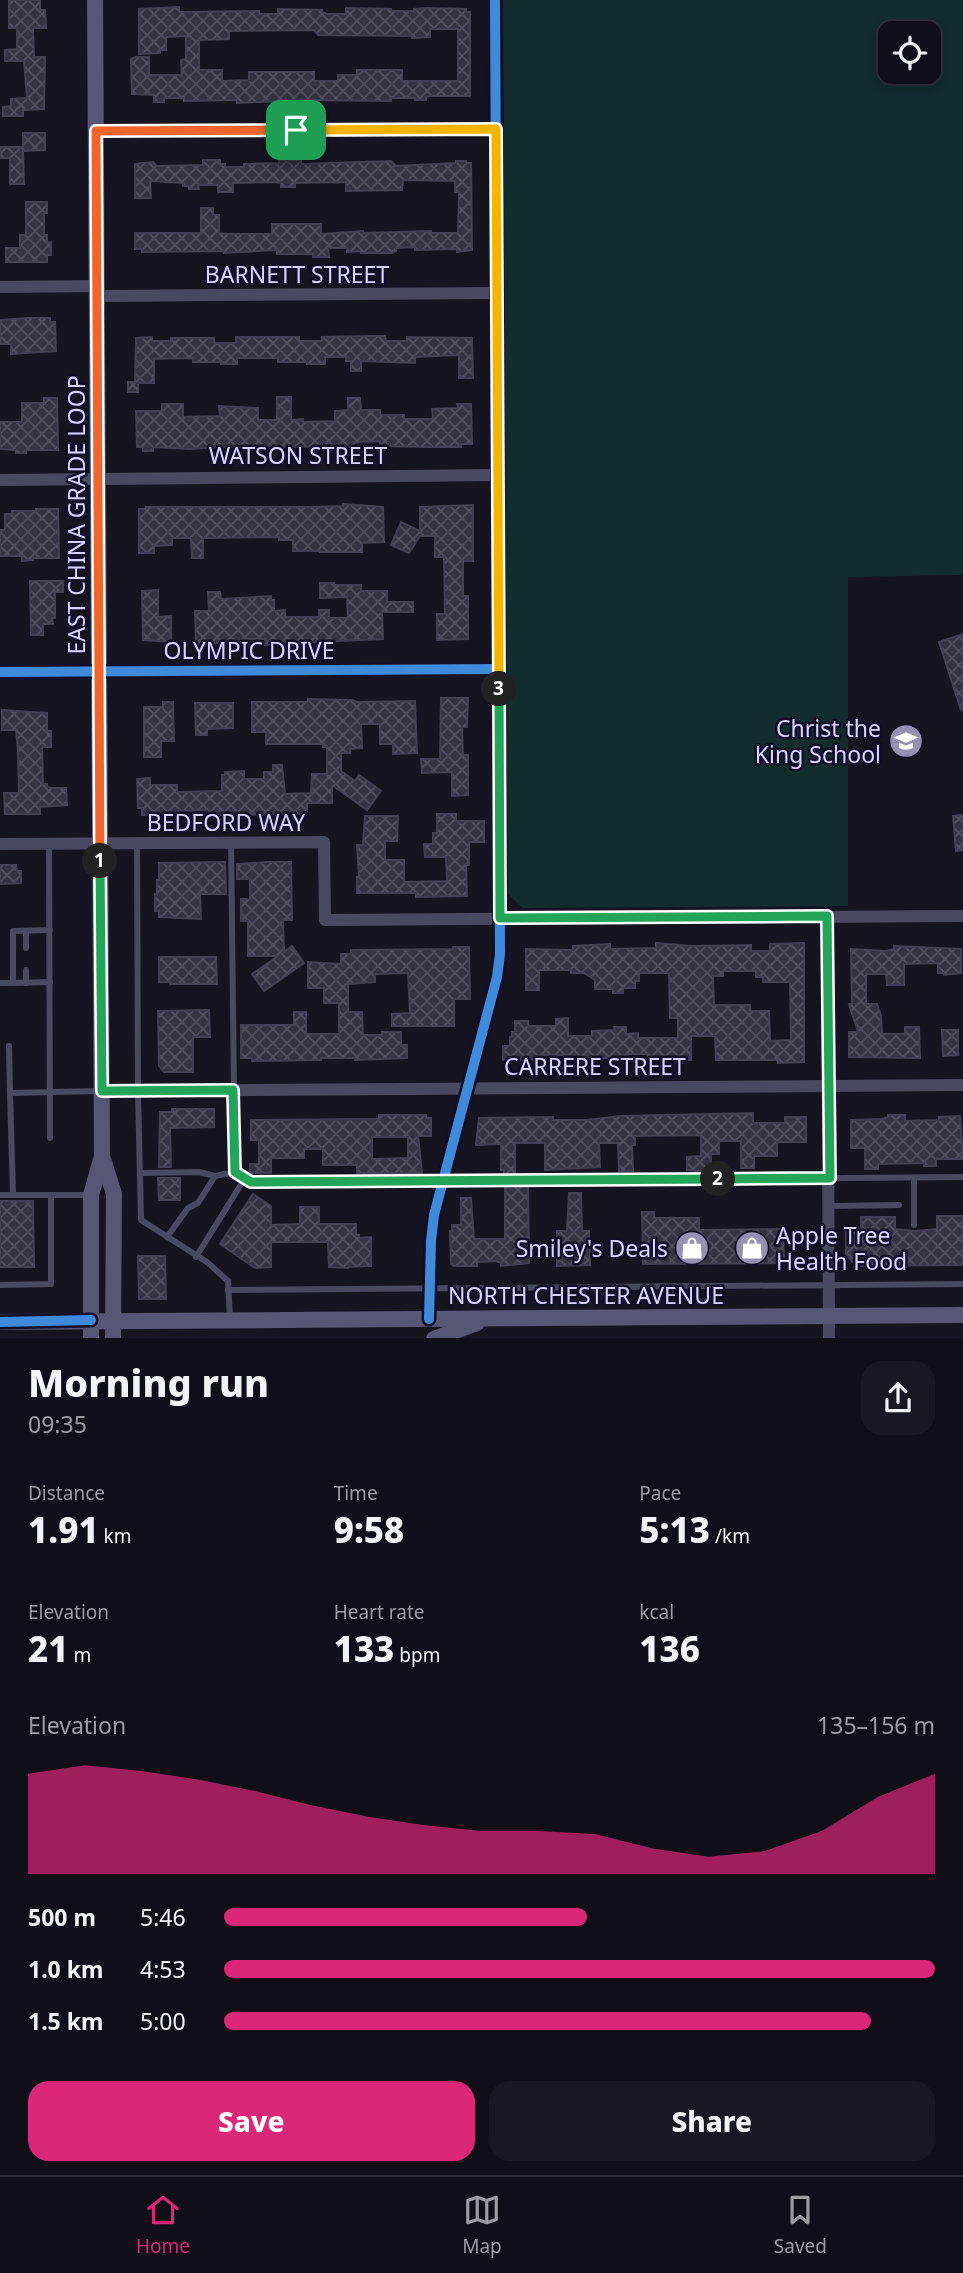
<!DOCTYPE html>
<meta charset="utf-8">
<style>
body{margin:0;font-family:"Noto Sans",sans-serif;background:#191822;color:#f1f3f6;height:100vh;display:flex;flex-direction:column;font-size:26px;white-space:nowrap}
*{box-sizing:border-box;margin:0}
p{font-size:23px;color:#9c9ca2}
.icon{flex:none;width:38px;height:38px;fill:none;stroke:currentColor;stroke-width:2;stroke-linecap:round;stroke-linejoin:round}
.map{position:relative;height:1338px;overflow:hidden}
.side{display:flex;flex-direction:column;background:#100f19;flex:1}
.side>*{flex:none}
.buttons{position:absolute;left:878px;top:21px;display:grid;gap:14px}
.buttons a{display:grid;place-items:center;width:63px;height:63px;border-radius:14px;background:#100f19;box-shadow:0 4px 10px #0003,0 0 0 2px #302f38;font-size:35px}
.pin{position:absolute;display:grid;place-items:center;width:60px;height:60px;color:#fff;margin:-30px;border-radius:14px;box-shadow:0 4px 10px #0006}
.km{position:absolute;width:35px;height:35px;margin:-18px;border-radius:50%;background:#222;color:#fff;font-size:19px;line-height:35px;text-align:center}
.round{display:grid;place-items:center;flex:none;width:74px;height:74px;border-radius:21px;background:#191822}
.headline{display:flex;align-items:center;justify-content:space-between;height:119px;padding:0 28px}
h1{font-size:38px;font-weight:800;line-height:52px}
.metrics{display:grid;grid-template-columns:repeat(3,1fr);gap:10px;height:119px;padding:7px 28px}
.metrics div{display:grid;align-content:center}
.metrics b{font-size:35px;font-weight:800}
.metrics small{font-size:19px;font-weight:400}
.metrics p{font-size:19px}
.chart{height:196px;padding:14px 28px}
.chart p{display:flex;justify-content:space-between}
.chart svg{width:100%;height:126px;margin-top:7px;fill:#db2777;opacity:.7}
.cta{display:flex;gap:14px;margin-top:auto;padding:14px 28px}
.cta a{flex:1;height:80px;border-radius:21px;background:#db2777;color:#fff;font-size:28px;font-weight:800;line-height:80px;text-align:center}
.cta a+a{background:#191822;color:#f1f3f6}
ul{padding:0 28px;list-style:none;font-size:23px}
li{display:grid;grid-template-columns:112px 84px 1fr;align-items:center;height:52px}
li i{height:18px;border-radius:9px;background:#db2777}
.tabs{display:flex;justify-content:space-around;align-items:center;height:98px;border-top:2px solid #302f38;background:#100f19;font-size:19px;color:#9c9ca2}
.tabs a{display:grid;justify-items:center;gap:4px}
.tabs .selected{color:#db2777}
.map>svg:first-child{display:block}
</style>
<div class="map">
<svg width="963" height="1339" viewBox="0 0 963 1339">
<defs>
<pattern id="building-cross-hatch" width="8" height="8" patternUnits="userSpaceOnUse" patternTransform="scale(1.75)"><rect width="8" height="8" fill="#343243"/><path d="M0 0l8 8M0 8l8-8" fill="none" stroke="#514f5f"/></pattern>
</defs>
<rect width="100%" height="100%" fill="#161421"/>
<path fill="#132c2d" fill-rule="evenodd" d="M503,0H963V575L848,577V906L522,908L508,894ZM891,33H929V72H891Z"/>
<g fill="url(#building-cross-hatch)" stroke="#433f54" stroke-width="2" fill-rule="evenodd">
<path d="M9,0H40V10H45L46,28H33L34,57H45L44,109L23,110V116H3V107L11,106V99L27,98L24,61H5V50L17,49V28H9Z"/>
<path d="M179,7V12L259,11V14H278V9L322,10V12L327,14H346V8L391,9V11H414V9L427,8L466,9V12H470V96H430L426,97V100H415V98H391V101L300,100L237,103V100L184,101V98H164V102H154V95L132,94L131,59L135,57H149V75H182L181,60L186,59V36L166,37V50H160V53L139,54V9ZM430,29H458V81H402V70H357V75H338V81H314V72H249V80L222,81V70H199V40L229,39V31L314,30L318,35L412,36V38L430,37Z"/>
<path d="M23,133H45V150L23,151L24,184H10V158H0V147H23Z"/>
<path d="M203,160H220V164H225V167H244V164L279,163V160H301V164L391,161L396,166L456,163V161H466V163H471L472,250L457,252V249L415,250V247L396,248V251L392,253H361V251L347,252V248H328L329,257H313V254H277V250L224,253V251L142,252V249H135V233H201V208H213V215H219V233L227,234H272V224H321V234L363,231V233L431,231V233H458L459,192H455V181L403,180L402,190L346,191V182L295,183V187H281V182L233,183V192H218V185H198L199,189H189V186H183V183L150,181L151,198H135V164L153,162L157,166L203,165Z"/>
<path d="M26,202H47V213H44V235H47V243L51,242V255H47V262H6V248H20V235H26Z"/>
<path d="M28,318H50V322H55L56,351L11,354V344H0V320Z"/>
<path d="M370,336H385L386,341H407V337L472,338L473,378H459V355L415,357V363L361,361V371H351V361H346V357H325V364H307V362H278V358H237V364H221V362H193V358L154,359V383H138V392H128V382H135L136,338L152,337V341H171V338H214V343H236V337H299V341H322V337Z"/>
<path d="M277,397H291V420L303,419V422L335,421V411L348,410V398H360L361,410H380V415H404V419H433L432,409L458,408L457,404H471L472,444H461V447H426L380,446V441L360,442L354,443V446L282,447L239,445V446L189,449L153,447V451H143V447H137L136,411H162V404H183V417L220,416L219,406L258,408V420H277Z"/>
<path d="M44,398H57L58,450H26V453H16V450L0,449V422H22V403H44Z"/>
<path d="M343,504L383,507L384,542L362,543V552H320V551H293V540H279V537L203,538V558H192L191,538H172V545L154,546V553H139V509H146V507H309L343,506Z"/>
<path d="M473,505V561H463V596H468V639L437,640V614H445L444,557H435V536H420L409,553L391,545L401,522L420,531V507Z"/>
<path d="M36,509H58L59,558H33V560L22,561V556H0V530H5V514H12V511H36Z"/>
<path d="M30,581H63V592H55V618H52L53,624H43V635H31Z"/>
<path d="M320,583H334V585H361V591H387V602H413V612H382L383,639L293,643V645H265V639H244V643H196L195,611H209L208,592H220L221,599L271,596V600H274V611L285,610V617H319V610H329V618H348L347,597L320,598Z"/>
<path d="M158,590V617L171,616V642L143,640L142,591Z"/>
<path d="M963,634V709L961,710L939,642Z"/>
<path d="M441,698H468L467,727H462L463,755H468V795L452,796V772L422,773L421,759H440Z"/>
<path d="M308,699L352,700L357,702L415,701L417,753L393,754V744H380V724H361L362,748L350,749V753H341V771L355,781L359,775L381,791L367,810L332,785V803H307V814L209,815V810L179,811V815H142V808H138L137,779L150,778V785H177V792L222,791V775H225V772L244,771V779H264V772H273V765H282L285,794L311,793L312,774H327V747H323V744H266V732H252V702H308Z"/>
<path d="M163,702H173L174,741H161V757H144V707H163Z"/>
<path d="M195,703H233V728L207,729V735H196Z"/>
<path d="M2,710L47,713V731H51V747H42L43,784H47V787L53,788H66L67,805L40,807V814H5L4,793H19L18,751L16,730H2Z"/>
<path d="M437,814H456V821H484V842H469V865H466L467,896L416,897V893H357V877H359L357,845H363L365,816H398L397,841H385V860H404V882L447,881L446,857H425L424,844H433V833H437Z"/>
<path d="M963,815V850L956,851L953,816Z"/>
<path d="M225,862L226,894H200L201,919L159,917V911H155V894H157V880H159V863Z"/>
<path d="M268,862H291L292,920H283L284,952L292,946L304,963L264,991L252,974L278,956H248V921H241V899H250V879H237V864Z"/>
<path d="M0,865H16L17,871H21V883L0,884Z"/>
<path d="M656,943L692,946L751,945V951H770V944L804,943V1062L778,1063V1060H716L715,1036H691V1060L649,1059L647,1054H628V1058H574L568,1055H542V1059L503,1060V1046H510V1037H512V1032H515V1021H528V1026H556V1019L568,1018V1036H592V1031L615,1030L614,1027H626V1034L638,1033V1038H678V1018H670L669,973H639V981H635V988H623V993H613V989H595V980L584,973H571V970H539V990H526V949L573,950V946L610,944V949L656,948ZM723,971H756V977H763V982H790L791,1040L770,1041L769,1011H750V1005H714L713,976H723Z"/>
<path d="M894,946L961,949V973L944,975V973H938V963L904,964V985H887L886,974H866V1004H877L881,1016L882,1034H905V1027H919L920,1058L849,1057V1032H858L849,1004H852L851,949L886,951L894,949Z"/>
<path d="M453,947H469L470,999H454V1026H392V1014L410,1013L408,973L375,974V982L348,984V1012H362L363,1035H382V1032H401V1045H407V1058L355,1060V1058H321V1060L252,1061V1058H241V1025H294V1012H306V1034H339V1003H324V988H308V962L341,964V954H351V950L453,949Z"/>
<path d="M159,957H216L217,984H170V982H159Z"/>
<path d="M209,1010L210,1037H193V1072H164L159,1066L158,1011Z"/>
<path d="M942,1030H958V1055L943,1056Z"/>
<path d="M172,1109H214V1127L170,1128L171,1167H159L160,1112H172Z"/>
<path d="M753,1113V1123H785V1117H806V1142H777V1156H754V1168H741V1141H719V1154H711V1171H699L687,1170V1157L701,1156V1135L635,1136V1145H632L633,1171H619L618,1143H599L600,1167L545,1170V1143H515V1175H504V1170H501V1144L476,1145L479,1118L553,1117V1120H587L621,1116Z"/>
<path d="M379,1115H426V1118H431V1136H418L422,1173H357V1165H323V1149H304V1158H271V1173H250V1164H259V1140H251V1120L376,1119L379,1118ZM372,1137H408V1158L372,1159Z"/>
<path d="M888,1115H905V1121L939,1120V1117L960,1116L963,1159H936V1166H924V1163L878,1164V1169H865V1148H851V1120L882,1119L888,1117Z"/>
<path d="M158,1178H180V1200H159Z"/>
<path d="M528,1186L529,1263L501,1266V1263L496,1261L477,1262V1266H454L451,1264L450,1231H452V1225H461V1198H471L474,1239H505V1187Z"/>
<path d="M569,1193H581L582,1231H589L590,1265L557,1266V1231H567Z"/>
<path d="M253,1194L271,1206V1225L300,1224V1207H319V1224H356V1235H359V1238L371,1237V1266L348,1267V1268L329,1267L328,1242H271V1267L255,1268L220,1244Z"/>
<path d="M0,1201H33L34,1267H0Z"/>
<path d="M642,1212H654V1218H699V1230L783,1229L784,1263L643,1264Z"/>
<path d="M937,1216H963V1265L856,1266L846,1254V1229H861V1217H895V1229L915,1231L937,1229Z"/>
<path d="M138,1256H165L166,1299H139Z"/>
</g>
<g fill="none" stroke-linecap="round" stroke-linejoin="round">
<g stroke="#4a4962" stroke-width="6">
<path d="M231,842L235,1172L251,1183L963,1177"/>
<path d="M137,843L138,1091L141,1220L207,1262L228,1281L230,1318"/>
<path d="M49,844L50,1138"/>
<path d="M50,930L13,931V983L50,982"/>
<path d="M26,931V948"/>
<path d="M26,970V983"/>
<path d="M0,983H13"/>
<path d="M9,1046L10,1093L100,1091"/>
<path d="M10,1093L13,1195"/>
<path d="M140,1173L199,1172L215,1176"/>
<path d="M914,1178V1225"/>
<path d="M0,1195H89"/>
<path d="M830,1206L899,1205"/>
<path d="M167,1237L188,1208L198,1203L215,1176L235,1172"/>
<path d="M196,1257L245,1178"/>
<path d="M0,1285L51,1284V1195"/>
<path d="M228,1290L963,1284"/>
</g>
<g stroke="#4a4962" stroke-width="12">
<path d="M96,131L496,129"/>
<path d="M0,287L97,286"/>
<path d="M97,296L497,293"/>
<path d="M0,480L498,475"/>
<path d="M0,844L324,842L325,920L963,916"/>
<path d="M827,916L829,1339"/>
<path d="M102,1091L963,1085"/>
<path d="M429,1319L431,1241L434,1215L497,977L500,954L495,0"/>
</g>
<path stroke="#4a4962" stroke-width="14" d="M0,672L499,669"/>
<g stroke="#575674" stroke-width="16">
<path d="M95,0L102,1156L114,1194L113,1339"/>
<path d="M0,1322L963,1315"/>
<path d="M91,1339V1195L102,1156"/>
<path d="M434,1339L477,1323"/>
</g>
<g stroke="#130f26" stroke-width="15">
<g id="cycleway">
<path d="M0,672L499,669"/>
<path d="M429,1319L431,1241L434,1215L497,977L500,954L495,0"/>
<path d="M0,1322L91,1320"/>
</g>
</g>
<use href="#cycleway" stroke="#408adc" stroke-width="10"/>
</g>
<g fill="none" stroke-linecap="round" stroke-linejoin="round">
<g stroke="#fff" stroke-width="14">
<path id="split-1" d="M100,861L96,131L296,130"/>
</g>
<g stroke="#fff" stroke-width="14">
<path id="split-2" d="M100,861L102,1091L233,1090L235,1172L251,1182L718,1179"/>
</g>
<g stroke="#fff" stroke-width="14">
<path id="split-3" d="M499,689L500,918L827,916L830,1178L718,1179"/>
</g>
<g stroke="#fff" stroke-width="14">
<path id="split-4" d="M296,130L496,129L499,689"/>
</g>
<use href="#split-1" stroke="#f0652b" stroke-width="9"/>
<use href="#split-2" stroke="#22a559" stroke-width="9"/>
<use href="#split-3" stroke="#22a559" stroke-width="9"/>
<use href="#split-4" stroke="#f5b400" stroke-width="9"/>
</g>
<defs>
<g id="school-disc" transform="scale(1.75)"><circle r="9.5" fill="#9591b1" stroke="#130f26"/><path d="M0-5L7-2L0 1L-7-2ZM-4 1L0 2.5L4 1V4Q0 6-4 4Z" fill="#fff"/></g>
<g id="shop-disc" transform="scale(1.75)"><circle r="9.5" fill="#9591b1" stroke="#130f26"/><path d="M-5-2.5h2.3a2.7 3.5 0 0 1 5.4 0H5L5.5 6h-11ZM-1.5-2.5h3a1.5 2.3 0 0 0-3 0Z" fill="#fff"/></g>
</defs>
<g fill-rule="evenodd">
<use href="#school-disc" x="906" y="741"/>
<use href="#shop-disc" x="692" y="1248"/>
<use href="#shop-disc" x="752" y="1248"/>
</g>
<g text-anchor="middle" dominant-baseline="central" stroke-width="5" stroke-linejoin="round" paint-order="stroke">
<g font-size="23" fill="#d9d4ff" stroke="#130f26">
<text x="297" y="274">BARNETT STREET</text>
<text x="298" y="455">WATSON STREET</text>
<text transform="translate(76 515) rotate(-90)">EAST CHINA GRADE LOOP</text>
<text x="249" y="650">OLYMPIC DRIVE</text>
<text x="226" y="822">BEDFORD WAY</text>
<text x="595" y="1066">CARRERE STREET</text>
<text x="586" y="1295">NORTH CHESTER AVENUE</text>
</g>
<g font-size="23" fill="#d9d4ff" stroke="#130f26" text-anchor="end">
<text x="881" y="728">Christ the<tspan x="881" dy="26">King School</tspan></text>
<text x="776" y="1235" text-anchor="start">Apple Tree<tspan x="776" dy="26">Health Food</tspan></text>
<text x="668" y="1248">Smiley's Deals</text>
</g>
</g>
</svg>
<div class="buttons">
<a><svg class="icon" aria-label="locate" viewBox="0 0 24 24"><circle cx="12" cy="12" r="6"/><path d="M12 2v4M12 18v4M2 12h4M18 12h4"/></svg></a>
</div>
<div class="pin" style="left:296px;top:130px;background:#1e9e55"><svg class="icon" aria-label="arrive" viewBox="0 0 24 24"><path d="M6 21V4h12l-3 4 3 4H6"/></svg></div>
<b class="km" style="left:100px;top:861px">1</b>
<b class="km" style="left:718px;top:1179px">2</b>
<b class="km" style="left:499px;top:689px">3</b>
</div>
<section class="side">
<div class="headline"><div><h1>Morning run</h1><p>09:35</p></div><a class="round"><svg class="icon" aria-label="share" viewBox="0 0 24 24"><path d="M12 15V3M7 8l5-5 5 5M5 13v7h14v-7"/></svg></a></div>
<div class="metrics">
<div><p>Distance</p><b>1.91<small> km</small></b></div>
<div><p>Time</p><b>9:58</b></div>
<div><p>Pace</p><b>5:13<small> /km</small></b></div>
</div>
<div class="metrics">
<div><p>Elevation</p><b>21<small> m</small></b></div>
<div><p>Heart rate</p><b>133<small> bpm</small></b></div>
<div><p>kcal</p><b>136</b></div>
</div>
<div class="chart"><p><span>Elevation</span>135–156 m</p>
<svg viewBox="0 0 160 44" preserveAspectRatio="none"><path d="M0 44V9L10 6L20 8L30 11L40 15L50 20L60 24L70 27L80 29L90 29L100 30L110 35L120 38L130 36L140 29L150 17L160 9V44z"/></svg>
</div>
<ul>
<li><b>500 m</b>5:46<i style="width:51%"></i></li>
<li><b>1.0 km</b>4:53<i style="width:100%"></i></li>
<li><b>1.5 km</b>5:00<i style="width:91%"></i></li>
</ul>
<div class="cta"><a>Save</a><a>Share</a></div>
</section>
<nav class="tabs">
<a class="selected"><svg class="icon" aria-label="home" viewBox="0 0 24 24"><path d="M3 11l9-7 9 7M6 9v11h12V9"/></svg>Home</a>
<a><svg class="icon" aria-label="map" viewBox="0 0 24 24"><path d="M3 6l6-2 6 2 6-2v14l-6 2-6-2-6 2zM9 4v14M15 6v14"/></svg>Map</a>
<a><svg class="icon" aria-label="saved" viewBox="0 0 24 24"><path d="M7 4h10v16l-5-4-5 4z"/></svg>Saved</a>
</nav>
